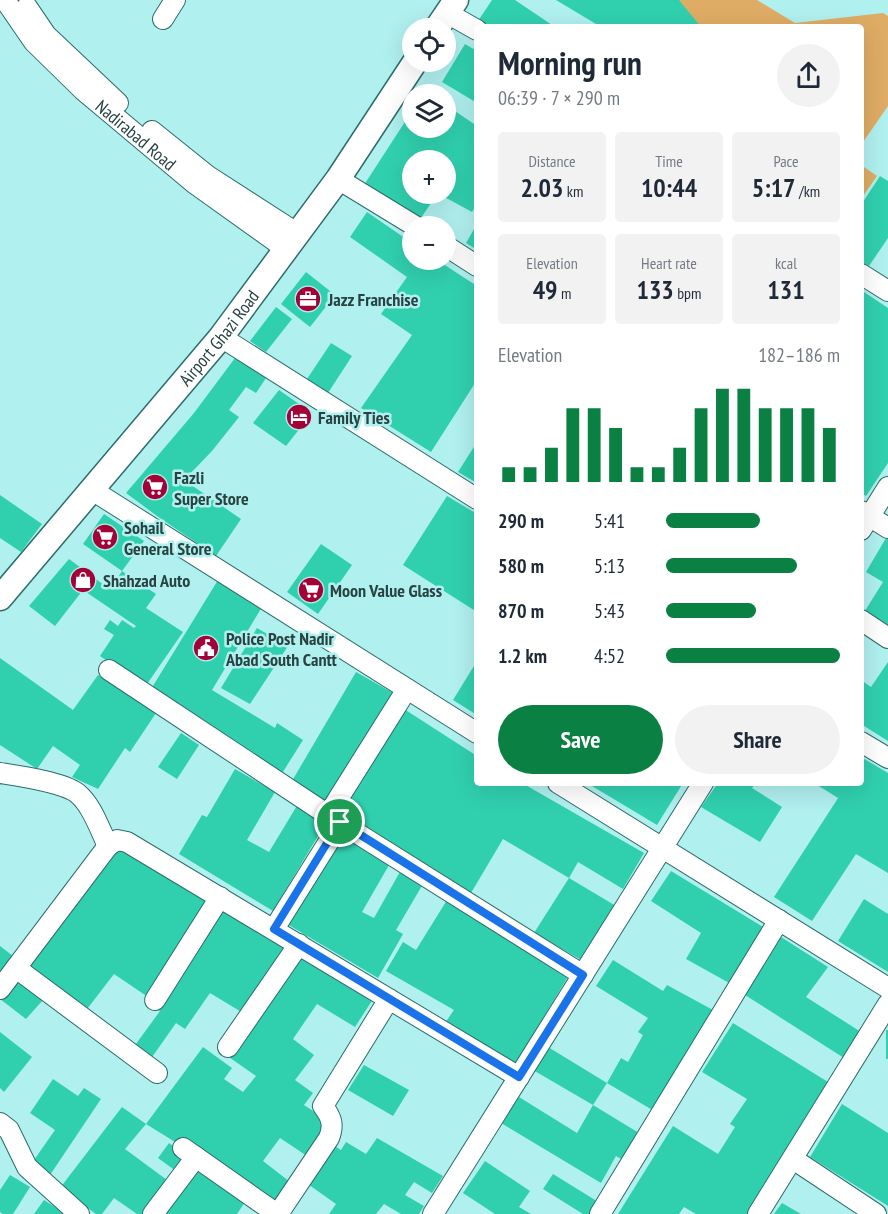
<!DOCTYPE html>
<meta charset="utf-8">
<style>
body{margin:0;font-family:"PT Sans Narrow",sans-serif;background:#f2f2f3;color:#1f2937;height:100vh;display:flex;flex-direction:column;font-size:22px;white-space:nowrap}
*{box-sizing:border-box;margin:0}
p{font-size:20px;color:#747a83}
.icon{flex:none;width:33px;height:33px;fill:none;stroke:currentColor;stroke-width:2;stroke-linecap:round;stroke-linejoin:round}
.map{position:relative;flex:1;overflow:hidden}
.panel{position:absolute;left:474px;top:24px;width:390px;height:762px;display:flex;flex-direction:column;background:#fff;border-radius:6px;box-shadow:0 6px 24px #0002}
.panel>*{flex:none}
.buttons{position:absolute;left:402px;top:18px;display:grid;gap:12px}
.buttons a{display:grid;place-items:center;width:54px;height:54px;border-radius:50%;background:#fff;box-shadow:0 6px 24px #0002;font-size:30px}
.pin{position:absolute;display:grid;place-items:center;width:51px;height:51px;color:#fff;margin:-26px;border:3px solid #fff;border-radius:50%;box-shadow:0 2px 6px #0007}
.round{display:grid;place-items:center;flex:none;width:63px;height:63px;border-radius:32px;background:#f2f2f3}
.headline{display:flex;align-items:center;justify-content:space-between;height:102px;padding:0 24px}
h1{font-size:33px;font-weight:800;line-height:45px}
.figures{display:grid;grid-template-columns:repeat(3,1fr);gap:9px;height:102px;padding:6px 24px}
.figures div{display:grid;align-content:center;border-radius:6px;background:#f2f2f3;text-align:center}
.figures b{font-size:26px;font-weight:800}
.figures small{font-size:16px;font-weight:400}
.figures p{font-size:16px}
.chart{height:168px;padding:12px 24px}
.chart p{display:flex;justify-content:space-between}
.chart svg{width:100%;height:108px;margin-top:6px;stroke:#0b8043;stroke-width:6}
.action{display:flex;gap:12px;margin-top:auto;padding:12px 24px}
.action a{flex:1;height:69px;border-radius:36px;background:#0b8043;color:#fff;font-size:24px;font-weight:800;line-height:69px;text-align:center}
.action a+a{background:#f2f2f3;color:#1f2937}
ul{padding:0 24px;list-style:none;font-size:20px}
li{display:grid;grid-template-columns:96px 72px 1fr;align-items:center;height:45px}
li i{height:15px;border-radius:8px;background:#0b8043}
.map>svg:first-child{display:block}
</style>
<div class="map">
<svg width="888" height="1214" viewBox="0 0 888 1214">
<rect width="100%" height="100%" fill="#b0f0ef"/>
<g fill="#deac64">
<path d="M663,0H757L795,23L883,13L888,16V106L861,145V27H668Z"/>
<path d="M861,165L877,176L861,199Z"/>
</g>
<g fill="#30d0af">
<path d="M492,0H515L555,27H486L478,21Z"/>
<path d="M556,0H679L701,27H601Z"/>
<path d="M465,44L477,51V103L442,82Z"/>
<path d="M446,105L477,126V204L472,212L439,194H446V160H412V194H437L419,221L364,185L412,111V128H446Z"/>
<path d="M880,176L888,181V238L869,266L861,262V205Z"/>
<path d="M367,212L412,243V260H437L477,286V380L431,452L361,408L412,335L381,314L407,277L350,237Z"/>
<path d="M477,224V250L466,243Z"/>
<path d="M306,272L335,295L310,327L281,304Z"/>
<path d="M861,290L888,308V463L866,496L861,493Z"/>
<path d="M276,307L292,319L266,352L250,341Z"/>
<path d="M331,343L352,356L328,393L307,379Z"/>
<path d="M235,358L266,378L256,393L246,387L229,410L239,417L212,451L184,480L241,519L216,556L157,516L126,493L194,413Z"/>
<path d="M279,390L312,413L286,446L253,423Z"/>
<path d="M477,442V483L458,472Z"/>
<path d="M0,495L42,524L21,552L0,538Z"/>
<path d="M447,496L477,514V612L403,565Z"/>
<path d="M104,514L144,541L122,571L83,544Z"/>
<path d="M886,538L888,539V628L863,614L883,582L866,572Z"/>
<path d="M321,544L352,565L318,614L287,592Z"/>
<path d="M69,559L108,588L110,585L112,587L122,571L156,594L146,608L183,632L145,687L100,656L114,635L104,629L110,620L118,626L122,620L134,628L136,626L83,590L55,626L29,606Z"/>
<path d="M218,580L262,607L212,690L275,728L277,723L303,740L281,775L148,694Z"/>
<path d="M257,628L288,646L250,704L221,688Z"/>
<path d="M0,658L73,710L98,675L156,713L130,752L125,748L98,789L72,777L80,765L53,746L37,769L0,745Z"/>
<path d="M477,661V715L453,700Z"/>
<path d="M888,662V741L861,724V680L871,687Z"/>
<path d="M356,672L395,694L328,804L292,781Z"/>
<path d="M404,709L477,756V783H522L644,853L623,889L578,862L569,878L503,839L471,893L342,811Z"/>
<path d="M181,733L199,745L177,779L158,767Z"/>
<path d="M861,757L888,773V873L856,854L812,921L774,897L842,792L838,798L814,783H861Z"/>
<path d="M235,769L275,792L247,840L269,852L298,804L327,821L273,911L179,854L202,815L207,817Z"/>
<path d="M587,783H683L657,825Z"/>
<path d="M718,783H756L752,788L782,807L760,842L701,807Z"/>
<path d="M341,835L389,865L362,912L374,918L401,870L423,884L396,930L403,934L378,978L287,924Z"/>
<path d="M120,848L210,895L148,997L114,974L84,1013L28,969Z"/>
<path d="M671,871L765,928L731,984L686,959L701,933L651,901Z"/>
<path d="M569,878L616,906L583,961L534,933Z"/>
<path d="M864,899L888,914V972L838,941Z"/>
<path d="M447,900L569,975L516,1063L445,1023L454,1010L386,971L403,942L416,950Z"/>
<path d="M222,904L288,945L243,1013L210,993L185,1029L176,1023L150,1060L133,1048L160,1011L154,1008Z"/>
<path d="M781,937L828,967L806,997L861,1032L844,1058L745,995Z"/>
<path d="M0,946L13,956L0,972Z"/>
<path d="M299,949L375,996L355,1027L317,1004L293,1039L314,1055L295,1080L313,1093L304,1105L330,1122L307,1156L280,1138L263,1161L294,1185L277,1205L146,1124L203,1047L232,1068L224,1079L243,1092L256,1076L226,1055Z"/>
<path d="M613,960L663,991L667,985L713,1010L697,1035L654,1111L607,1083L621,1058L628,1062L643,1035L638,1032L648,1018L596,986Z"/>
<path d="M15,978L43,1000L26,1019L0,999Z"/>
<path d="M733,1023L828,1082L798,1133L748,1214H696L684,1207L679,1214H618L673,1126L718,1154L735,1127L730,1124L747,1099L702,1072Z"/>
<rect x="886" y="1030" width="2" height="29"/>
<path d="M0,1032L32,1057L4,1092L0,1088Z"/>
<path d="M548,1047L607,1083L593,1105L533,1070Z"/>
<path d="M364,1065L409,1090L393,1116L348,1090Z"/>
<path d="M53,1079L78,1096L84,1088L101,1099L50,1175L34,1160L55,1130L30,1113Z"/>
<path d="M519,1097L577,1133L593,1105L639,1133L623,1160L616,1156L601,1183L501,1123Z"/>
<path d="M842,1104L888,1133V1206L810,1157Z"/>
<path d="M122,1107L146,1124L125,1149L167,1180L143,1214H137L114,1198L102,1214H96L60,1188Z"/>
<path d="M377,1138L443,1176L432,1193L414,1182L405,1195L424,1206L419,1214H401L384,1204L376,1214H329L336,1204L305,1182L330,1143L341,1150L346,1142L366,1154Z"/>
<path d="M169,1143L190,1159L180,1174L158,1158Z"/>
<path d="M485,1161L530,1191L519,1207L531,1214H495L463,1193Z"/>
<path d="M197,1162L249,1196L237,1214H160Z"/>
<path d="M553,1174L600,1203L594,1214H583L543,1189Z"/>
<path d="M10,1175L30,1187L13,1214H3L0,1212V1190Z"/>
<path d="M44,1200L66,1214H34Z"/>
<path d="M782,1203L801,1214H774Z"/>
</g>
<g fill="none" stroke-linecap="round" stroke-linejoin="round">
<g stroke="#2e6c6c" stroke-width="22">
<g id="minor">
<path id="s1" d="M5,0L34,42L83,90L194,183L286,249"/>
<path d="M27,7L46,35L118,103"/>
<path d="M447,13L477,30"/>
<path d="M163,19L175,0"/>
<path d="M152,131L208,176L298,234"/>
<path d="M338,179L415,226"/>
<path d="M446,246L477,266"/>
<path d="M861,274L888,291"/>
<path d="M221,337L477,499"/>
<path d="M92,490L477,733"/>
<path d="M861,511L888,528"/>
<path d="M861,530L888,487"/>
<path d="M861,620L888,638"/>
<path d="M109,670L328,815L583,975"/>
<path d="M861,742L888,758"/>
<path d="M0,773C19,776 62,782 77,793C92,805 100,830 108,846"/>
<path d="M558,783L888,988"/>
<path d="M328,815L407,689"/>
<path d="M274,929L341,822"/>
<path d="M16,968L157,1073"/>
<path d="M0,989L108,846L117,840L127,842L519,1077"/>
<path d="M155,1000L220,897"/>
<path d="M228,1047L299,944"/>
<path d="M0,1123L9,1130L27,1167L79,1214"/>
<path d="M183,1148L277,1214"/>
<path d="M793,1159L876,1214"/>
<path d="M153,1214L196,1157"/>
<path d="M278,1214L329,1138C334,1125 332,1118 323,1106L389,999"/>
<path d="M433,1214L703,783"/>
<path d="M600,1214L779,920"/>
<path d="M758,1214L888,1004"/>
</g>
</g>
<g stroke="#2e6c6c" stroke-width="27">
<g id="major">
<path d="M437,28L456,0"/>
<path id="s2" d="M0,598L221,337L338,179L415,62"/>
</g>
</g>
<use href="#minor" stroke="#fff" stroke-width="20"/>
<use href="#major" stroke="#fff" stroke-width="24"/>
</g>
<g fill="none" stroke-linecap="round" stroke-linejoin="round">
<g stroke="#fff" stroke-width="12">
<path id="route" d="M340,822L583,975L519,1077L274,929Z"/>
</g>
<use href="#route" stroke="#1a73e8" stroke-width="8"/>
</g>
<defs>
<g id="office-disc" transform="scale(1.35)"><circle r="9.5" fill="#a20235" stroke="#b0f0ef"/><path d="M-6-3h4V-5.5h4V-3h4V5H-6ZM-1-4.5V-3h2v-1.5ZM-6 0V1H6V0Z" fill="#fff"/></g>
<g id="hotel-disc" transform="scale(1.35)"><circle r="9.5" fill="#a20235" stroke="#b0f0ef"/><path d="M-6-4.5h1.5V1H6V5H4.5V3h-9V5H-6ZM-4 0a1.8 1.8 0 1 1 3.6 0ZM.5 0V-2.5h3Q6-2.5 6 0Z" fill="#fff"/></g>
<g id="supermarket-disc" transform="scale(1.35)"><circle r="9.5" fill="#a20235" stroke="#b0f0ef"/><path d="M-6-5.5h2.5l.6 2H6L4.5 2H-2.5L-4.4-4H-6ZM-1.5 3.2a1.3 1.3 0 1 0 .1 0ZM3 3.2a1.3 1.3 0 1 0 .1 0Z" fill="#fff"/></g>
<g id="shop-disc" transform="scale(1.35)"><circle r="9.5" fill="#a20235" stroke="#b0f0ef"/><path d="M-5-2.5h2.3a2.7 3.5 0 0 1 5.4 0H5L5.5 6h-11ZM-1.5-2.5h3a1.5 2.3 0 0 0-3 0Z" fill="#fff"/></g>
<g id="civic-disc" transform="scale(1.35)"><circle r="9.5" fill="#a20235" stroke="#b0f0ef"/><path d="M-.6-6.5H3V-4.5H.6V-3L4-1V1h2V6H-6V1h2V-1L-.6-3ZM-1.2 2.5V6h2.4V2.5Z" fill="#fff"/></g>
</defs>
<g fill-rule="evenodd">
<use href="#office-disc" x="308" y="299"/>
<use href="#hotel-disc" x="299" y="417"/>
<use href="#supermarket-disc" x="155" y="487"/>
<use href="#supermarket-disc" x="105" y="537"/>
<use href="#shop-disc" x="83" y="580"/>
<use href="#supermarket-disc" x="311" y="590"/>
<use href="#civic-disc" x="206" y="648"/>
</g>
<g text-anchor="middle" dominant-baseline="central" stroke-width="5" stroke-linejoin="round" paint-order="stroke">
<g font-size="18" fill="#284242" stroke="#b0f0ef">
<text stroke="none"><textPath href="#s1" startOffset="189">Nadirabad Road</textPath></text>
<text stroke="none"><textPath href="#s2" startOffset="340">Airport Ghazi Road</textPath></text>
</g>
<g font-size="18" font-weight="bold" fill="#284242" stroke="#b0f0ef" text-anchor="start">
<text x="328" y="299">Jazz Franchise</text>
<text x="318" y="417">Family Ties</text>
<text x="174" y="477">Fazli<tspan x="174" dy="21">Super Store</tspan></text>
<text x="124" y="527">Sohail<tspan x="124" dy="21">General Store</tspan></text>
<text x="103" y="580">Shahzad Auto</text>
<text x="330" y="590">Moon Value Glass</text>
<text x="226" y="638">Police Post Nadir<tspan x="226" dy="21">Abad South Cantt</tspan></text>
</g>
</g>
</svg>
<div class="buttons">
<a><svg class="icon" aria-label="locate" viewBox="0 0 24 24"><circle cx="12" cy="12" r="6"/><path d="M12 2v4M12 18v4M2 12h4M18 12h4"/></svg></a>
<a><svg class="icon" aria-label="layers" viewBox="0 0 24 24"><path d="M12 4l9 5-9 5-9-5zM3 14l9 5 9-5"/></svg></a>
<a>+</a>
<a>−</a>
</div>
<div class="pin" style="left:340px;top:822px;background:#1e9e55"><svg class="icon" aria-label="arrive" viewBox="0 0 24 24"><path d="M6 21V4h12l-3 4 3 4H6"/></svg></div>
<section class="panel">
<div class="headline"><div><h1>Morning run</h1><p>06:39 · 7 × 290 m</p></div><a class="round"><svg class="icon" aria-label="share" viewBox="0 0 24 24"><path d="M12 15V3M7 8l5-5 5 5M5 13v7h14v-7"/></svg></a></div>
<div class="figures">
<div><p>Distance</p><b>2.03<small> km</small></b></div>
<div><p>Time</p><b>10:44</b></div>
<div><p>Pace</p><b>5:17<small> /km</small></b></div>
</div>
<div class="figures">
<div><p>Elevation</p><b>49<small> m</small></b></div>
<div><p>Heart rate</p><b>133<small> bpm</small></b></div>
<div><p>kcal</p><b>131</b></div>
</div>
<div class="chart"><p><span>Elevation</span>182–186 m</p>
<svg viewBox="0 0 160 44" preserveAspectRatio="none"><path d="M5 44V38M15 44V38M25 44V30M35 44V14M45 44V14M55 44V22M65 44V38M75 44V38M85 44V30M95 44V14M105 44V6M115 44V6M125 44V14M135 44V14M145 44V14M155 44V22"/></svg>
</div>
<ul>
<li><b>290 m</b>5:41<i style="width:54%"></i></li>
<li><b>580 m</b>5:13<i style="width:75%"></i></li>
<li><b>870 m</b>5:43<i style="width:52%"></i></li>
<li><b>1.2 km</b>4:52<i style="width:100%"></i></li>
</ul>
<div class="action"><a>Save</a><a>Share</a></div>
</section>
</div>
